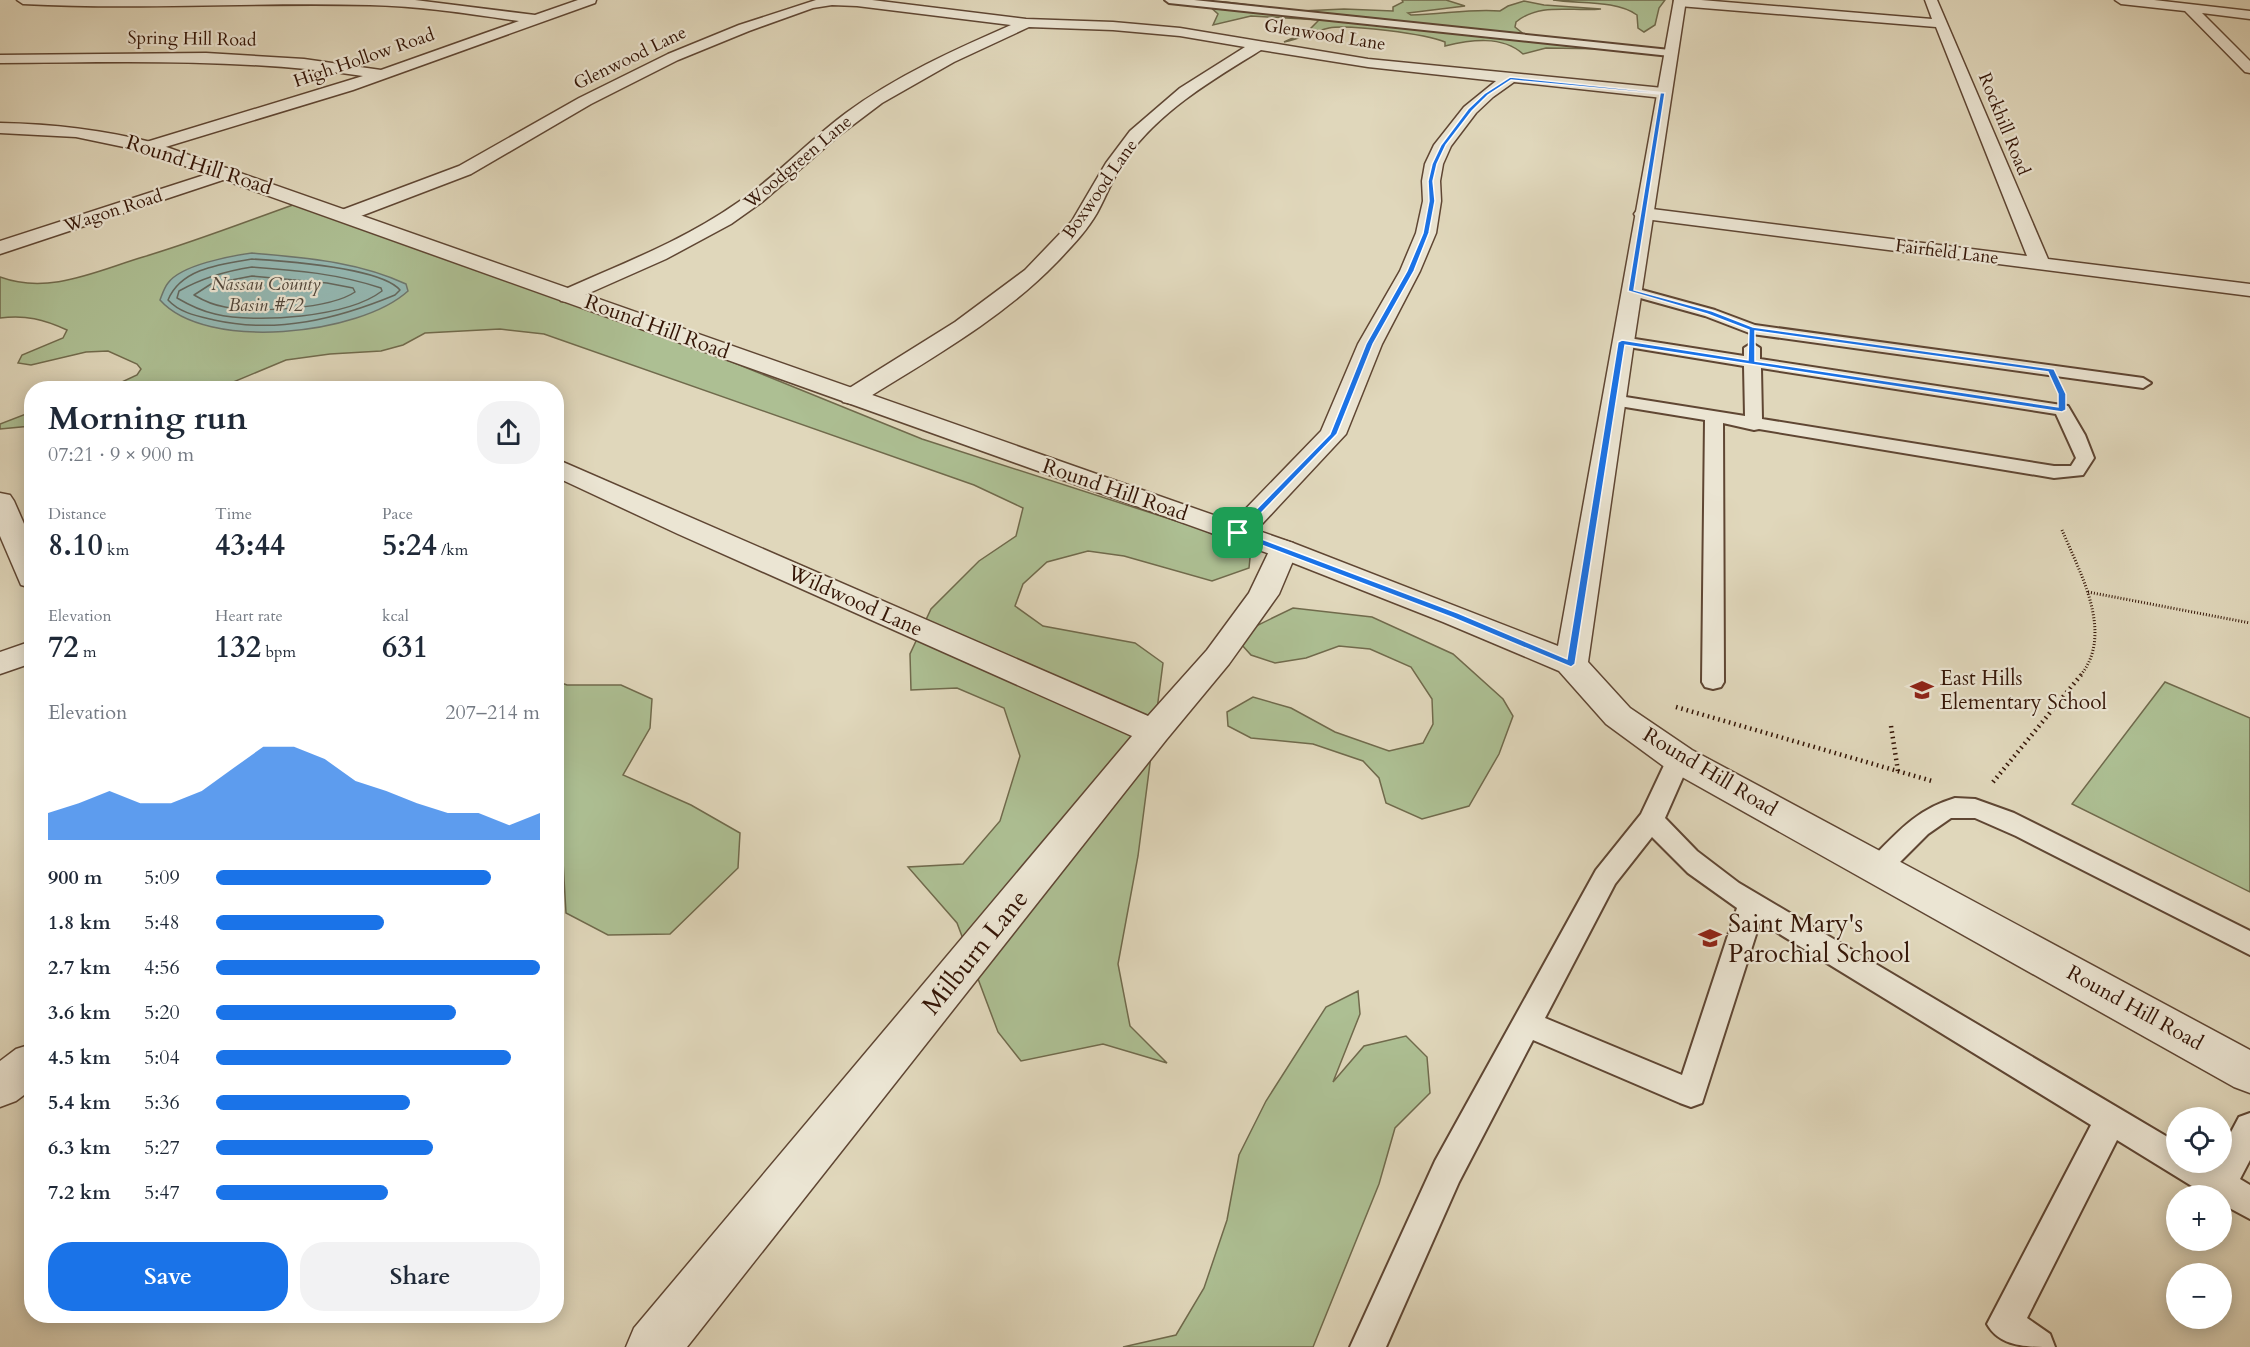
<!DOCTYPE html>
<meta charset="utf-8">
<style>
body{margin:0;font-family:Cardo,serif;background:#f2f2f3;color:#1f2937;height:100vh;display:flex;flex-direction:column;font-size:22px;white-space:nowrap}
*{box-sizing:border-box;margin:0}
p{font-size:20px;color:#747a83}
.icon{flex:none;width:33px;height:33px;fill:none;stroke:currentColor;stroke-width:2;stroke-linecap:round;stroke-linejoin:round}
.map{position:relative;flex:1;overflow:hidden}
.sheet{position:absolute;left:24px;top:381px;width:540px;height:942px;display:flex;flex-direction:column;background:#fff;border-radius:24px;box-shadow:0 3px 15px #0003}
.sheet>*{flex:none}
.fabs{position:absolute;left:2166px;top:1107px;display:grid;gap:12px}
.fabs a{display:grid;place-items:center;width:66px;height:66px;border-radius:50%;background:#fff;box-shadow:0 3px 15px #0003;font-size:30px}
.pin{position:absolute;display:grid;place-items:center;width:51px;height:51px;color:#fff;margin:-26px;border-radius:12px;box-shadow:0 3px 9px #0006}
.round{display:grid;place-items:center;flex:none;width:63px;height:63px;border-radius:24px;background:#f2f2f3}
.overview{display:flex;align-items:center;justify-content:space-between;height:102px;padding:0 24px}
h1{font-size:33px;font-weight:600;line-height:45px}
.stats{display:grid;grid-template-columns:repeat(3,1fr);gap:9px;height:102px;padding:6px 24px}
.stats div{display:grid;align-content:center}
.stats b{font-size:30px;font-weight:600}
.stats small{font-size:16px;font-weight:400}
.stats p{font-size:16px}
.chart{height:168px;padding:12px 24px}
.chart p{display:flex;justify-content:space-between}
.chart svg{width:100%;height:108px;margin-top:6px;fill:#1a73e8;opacity:.7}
.action{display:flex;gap:12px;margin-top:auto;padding:12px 24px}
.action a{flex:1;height:69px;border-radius:24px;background:#1a73e8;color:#fff;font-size:24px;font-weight:600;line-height:69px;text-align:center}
.action a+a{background:#f2f2f3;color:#1f2937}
ul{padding:0 24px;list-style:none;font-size:20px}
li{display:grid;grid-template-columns:96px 72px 1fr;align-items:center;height:45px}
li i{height:15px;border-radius:8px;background:#1a73e8}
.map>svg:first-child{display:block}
</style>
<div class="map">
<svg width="2250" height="1347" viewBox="0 0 2250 1347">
<rect width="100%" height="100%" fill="#e0d7bb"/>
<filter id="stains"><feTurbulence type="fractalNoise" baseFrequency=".00333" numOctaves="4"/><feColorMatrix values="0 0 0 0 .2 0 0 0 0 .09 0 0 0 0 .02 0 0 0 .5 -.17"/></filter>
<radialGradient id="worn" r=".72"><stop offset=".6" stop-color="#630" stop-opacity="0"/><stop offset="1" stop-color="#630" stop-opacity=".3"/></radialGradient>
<g fill="#adbf93" stroke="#706a4c" stroke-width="1.5">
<path d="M1402,0H1446L1465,6L1408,13L1411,15C1441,15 1471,8 1500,11L1508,6L1524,1L1544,5L1601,9C1572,12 1540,2 1516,22L1515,27L1526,36L1610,49L1546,48L1523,54C1502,35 1470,40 1445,46V42C1426,34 1349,24 1329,28C1314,31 1300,39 1284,42L1308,31L1319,20L1251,16L1213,25L1218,14L1207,4L1225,2L1300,11L1344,9L1393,11V7L1403,2Z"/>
<path d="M1553,0H1665L1659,8L1655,25L1644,32L1638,28L1637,15C1616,0 1579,4 1553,0Z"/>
<path d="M304,201L569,296L922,439L1201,529L1241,547L1250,558L1249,568L1212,581L1124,556L1088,551L1047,562L1023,584L1015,606L1043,626L1135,643L1163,663L1138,856L1118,964L1130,1026L1167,1063L1103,1044L1021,1061L998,1032L957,923L908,867L963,864L1000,821L1020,756L1004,708L957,688L911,690L910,654L931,609L979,561L1016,536L1023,508L974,485L544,334L500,329L425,333L403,345L381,351L330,354L286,360L226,385L225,388H109L137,375L141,369L137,364L108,351L86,352L31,365L18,363L22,355L63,338L67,330C43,319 26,315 0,318V277C49,295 96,271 143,257C197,241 250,220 304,201Z"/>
<path d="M31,412V426L0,429V424Z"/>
<path d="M1293,608L1372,617L1453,654L1503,699L1513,716L1499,754L1469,806L1422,819L1386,803L1379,778L1363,761L1313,744L1251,738L1228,726L1227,712L1253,697L1291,708L1335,732L1389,751L1423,743L1433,724L1432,699L1411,667L1370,649L1339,646L1306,658L1275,663L1251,655L1241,644L1254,627Z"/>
<path d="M556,681L567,685H621L652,699L650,728L623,775L691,805L740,833L738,868L670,934L608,935L566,913L559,792L556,791Z"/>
<path d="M2165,682L2250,718V892L2072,804Z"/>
<path d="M1358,991L1360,1014L1333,1082L1364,1046L1406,1036L1427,1057L1430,1093L1395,1128L1379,1184L1313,1347H1123L1176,1335L1204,1288L1227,1220L1239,1155L1266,1101L1326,1007Z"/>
</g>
<path fill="#94b9b4" stroke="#6e776e" stroke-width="1.5" d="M252,253C305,258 357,261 406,284L408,291C360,335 206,352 160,300C162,295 164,288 168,283C181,265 230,256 252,253Z"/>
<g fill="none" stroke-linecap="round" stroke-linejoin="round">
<g stroke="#64675d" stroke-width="1.5">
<path d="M252,259C284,261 380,267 400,290L395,295C337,319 277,334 214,320C197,316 180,313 168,300C181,268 222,264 252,259Z"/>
<path d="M252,267C296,270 339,274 381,288L382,291C348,317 256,324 215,314C201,311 189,305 177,298L179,291C202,278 226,271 252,267Z"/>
<path d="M252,276L327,283L353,288L355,292C330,309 255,313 225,307C213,305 204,301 194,295L211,284Z"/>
</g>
<g stroke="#5f4633" stroke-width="4">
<g id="service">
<path d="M1165,0H1194L1670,50L1675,53L1670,56L1169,3Z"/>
<path d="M1631,287L1715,310L1755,325L2143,378L2151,383L2143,388L1752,334L1705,316L1626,294L1624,291Z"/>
<path d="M1622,337L1744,356V348L1752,343L1760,348V359L2068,406L2085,435L2094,458L2083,475L2054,478L1759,429L1754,430L1723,423L1724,682L1721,687L1713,689L1705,687L1702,682L1705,420L1613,405L1605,400L1613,395L1745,416L1744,366L1616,345L1614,342L1616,339ZM1761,368L2056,414L2076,458L2071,466H2054L1762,419Z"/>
<path d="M1679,751L1688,753L1691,759L1665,818L1697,851L1739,883L2176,1142V1162H2222V1149L2239,1117L2250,1113V1160L2240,1179L2250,1185V1219L2222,1204V1196H2208L2117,1140L2027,1318L2050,1334L2055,1347C2026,1347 2000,1347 1987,1324L2091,1125L1760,922L1702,1103L1691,1107L1680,1103L1533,1040L1459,1182L1386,1347H1350L1435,1161L1596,870L1641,814L1667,759L1670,753ZM1652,837L1688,873L1737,908L1682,1075L1545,1018L1615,884Z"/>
<path d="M1955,798L1975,799L2014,813L2250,931V955L2016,836L1975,818H1951L1928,834L1887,875L1878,878L1869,875L1865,868L1869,861C1897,833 1915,810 1955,798Z"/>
</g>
</g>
<g stroke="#5f4633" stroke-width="3">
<g id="minor">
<path d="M17,0H415L535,15L578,0H596L595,3L353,90L149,152L143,151L140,147L143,143L363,76C243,58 122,62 0,63V55L206,53L304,59L381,70L519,21C470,14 420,6 370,5C254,2 139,10 23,4Z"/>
<path d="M816,0H872L1026,19L1113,22L1180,28L1368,59L1663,88L1671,93L1663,98L1514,82L1493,97L1476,113L1451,146L1443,164L1440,181L1441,201L1436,233L1420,271L1382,344L1346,434L1248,539L1238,542L1228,539L1224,533L1228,527L1321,431L1358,344L1400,271L1416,233L1423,201L1422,181L1425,164L1434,145L1464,107L1496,81L1368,67L1261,50C1212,80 1161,110 1127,157C1114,174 1107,195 1097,213C1086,232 1071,247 1057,262C1001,320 928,360 861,402L852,404L843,402L840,397L843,392L955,322L1025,270L1072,221L1106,163L1130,131L1180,88L1245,47L1180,36L1113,30L1029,27L954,62L882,103L837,137L762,202L731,224L666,259L569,302L561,301L558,296L561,291C621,264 683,241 737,203C776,177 808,141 846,113C896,76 954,50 1011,25L857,6L832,5L813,8L749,31L678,60L591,104L471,174L353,219H339L336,215L339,211L459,166L579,98L668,54L739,25Z"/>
<path d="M1674,0H1701L1932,19L1925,0H1937L2048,259L2250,284V296L1637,218L1634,214L1637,210L1644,208L2027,256L1936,27L1679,6L1674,5Z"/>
<path d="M2115,0H2154L2250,11V19L2202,13L2250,61V73L2245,72L2185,11L2121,4Z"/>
<path d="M226,168L232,169L235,173L232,177L0,254V241Z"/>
<path d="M556,459L1148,716L1207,650L1249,593L1273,543L1283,540L1293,543L1298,549L1279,594L1229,664L1166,740L687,1347H626L634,1328L1132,736L678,534L556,477Z"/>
<path d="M0,493L10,495L14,501L32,542V588L21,585L0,536Z"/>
<path d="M32,641V663L0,674V652Z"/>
<path d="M32,1044V1089L16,1101L0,1107V1061L16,1049Z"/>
</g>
</g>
<g stroke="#5f4633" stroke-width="3">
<path id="tertiary" d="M1674,0H1686L1634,342L1588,662L1630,708L1692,750L2250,1050V1093L2234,1087L1666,768L1606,724L1559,671L1443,622L1273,555L143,151L76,137L0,133V123C53,124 104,130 155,143L1293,543L1558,646Z"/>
</g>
<g stroke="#341506" stroke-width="3" stroke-dasharray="1 2" stroke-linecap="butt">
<path d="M2062,530C2080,573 2115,634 2080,676"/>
<path d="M2088,592L2250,623"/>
</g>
<g stroke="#341506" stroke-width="4.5" stroke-dasharray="1.5 4" stroke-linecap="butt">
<path d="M1676,707L1932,781"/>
<path d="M1891,726L1898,771"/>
<path d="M1993,782L2081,675"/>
</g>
<use href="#service" fill="#ebe5d3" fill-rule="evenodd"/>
<use href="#minor" fill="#ebe5d3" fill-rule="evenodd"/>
<use href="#tertiary" fill="#ebe5d3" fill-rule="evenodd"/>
</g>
<path fill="#1a73e8" stroke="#fff" stroke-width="1.5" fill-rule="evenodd" d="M1510,77L1665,93L1634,290L1712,311L1753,327L2054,369L2066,394V410L2062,412L1625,345L1575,664L1571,667L1451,617L1235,535V531L1330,434L1366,344L1407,271L1423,233L1429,201L1428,181L1432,164L1441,145L1468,109L1485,93ZM1511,80L1660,94L1628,291L1707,314L1749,330L1748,360L1622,340L1618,342L1567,659L1458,613L1243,532L1337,434L1373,344L1414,271L1429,233L1435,201L1433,181L1437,164L1446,145L1472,111L1488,95ZM1755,331L2048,372L2058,394V407L1755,361Z"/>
<defs>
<g id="school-bare" transform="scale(1.8)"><path d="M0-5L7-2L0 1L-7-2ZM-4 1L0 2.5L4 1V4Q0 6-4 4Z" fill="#8f2418" stroke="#ebe5d3" stroke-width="2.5" paint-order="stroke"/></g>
</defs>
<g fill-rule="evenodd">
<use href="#school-bare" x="1922" y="690"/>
<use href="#school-bare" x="1710" y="938"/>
</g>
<g text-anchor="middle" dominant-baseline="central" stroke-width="4.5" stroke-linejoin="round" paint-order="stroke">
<g font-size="18" fill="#341506" stroke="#ebe5d3">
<text transform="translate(1325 35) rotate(9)">Glenwood Lane</text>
<text transform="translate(192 39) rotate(1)">Spring Hill Road</text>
<text transform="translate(364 58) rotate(-19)">High Hollow Road</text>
<text transform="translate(630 58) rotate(-26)">Glenwood Lane</text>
<text transform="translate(2004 124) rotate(68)">Rockhill Road</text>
<text transform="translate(798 162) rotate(-40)">Woodgreen Lane</text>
<text transform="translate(1100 189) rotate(-55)">Boxwood Lane</text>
<text transform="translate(113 211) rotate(-18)">Wagon Road</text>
<text transform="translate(1947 252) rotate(7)">Fairfield Lane</text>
</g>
<g font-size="18" font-style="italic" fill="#51463a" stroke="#ebe5d3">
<text x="266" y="284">Nassau County<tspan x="266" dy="21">Basin #72</tspan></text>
</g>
<g font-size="21" fill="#341506" stroke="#ebe5d3">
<text transform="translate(199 165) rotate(18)">Round Hill Road</text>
<text transform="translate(657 327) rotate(20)">Round Hill Road</text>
<text transform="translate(1115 490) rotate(19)">Round Hill Road</text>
<text transform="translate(855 601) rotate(24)">Wildwood Lane</text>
<text transform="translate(1710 772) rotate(31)">Round Hill Road</text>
<text transform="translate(2135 1008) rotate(29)">Round Hill Road</text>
</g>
<g font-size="21" fill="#341506" stroke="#ebe5d3" text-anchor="start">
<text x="1940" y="678">East Hills<tspan x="1940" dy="24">Elementary School</tspan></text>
</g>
<g font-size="26" fill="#341506" stroke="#ebe5d3" text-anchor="start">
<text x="1728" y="923">Saint Mary's<tspan x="1728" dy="30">Parochial School</tspan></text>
</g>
<g font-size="26" fill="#341506" stroke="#ebe5d3">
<text transform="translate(975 952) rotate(-51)">Milburn Lane</text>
</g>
</g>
<rect width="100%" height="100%" filter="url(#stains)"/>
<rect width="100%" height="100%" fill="url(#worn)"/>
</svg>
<div class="fabs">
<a><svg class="icon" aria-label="locate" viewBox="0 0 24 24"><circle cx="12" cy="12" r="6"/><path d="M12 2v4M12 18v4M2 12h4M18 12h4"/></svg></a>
<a>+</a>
<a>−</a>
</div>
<div class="pin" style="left:1238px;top:533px;background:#1e9e55"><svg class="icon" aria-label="arrive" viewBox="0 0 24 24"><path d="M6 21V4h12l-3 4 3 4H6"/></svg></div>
<section class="sheet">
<div class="overview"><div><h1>Morning run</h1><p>07:21 · 9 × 900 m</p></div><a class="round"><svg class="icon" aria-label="share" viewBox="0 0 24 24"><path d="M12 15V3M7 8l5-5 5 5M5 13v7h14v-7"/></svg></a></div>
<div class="stats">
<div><p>Distance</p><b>8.10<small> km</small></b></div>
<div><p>Time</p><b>43:44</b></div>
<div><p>Pace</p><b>5:24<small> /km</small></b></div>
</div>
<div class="stats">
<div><p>Elevation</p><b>72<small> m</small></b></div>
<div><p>Heart rate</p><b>132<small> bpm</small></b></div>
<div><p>kcal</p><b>631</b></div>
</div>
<div class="chart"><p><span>Elevation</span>207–214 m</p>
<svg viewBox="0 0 160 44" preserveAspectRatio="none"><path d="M0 44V33L10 29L20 24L30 29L40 29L50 24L60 15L70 6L80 6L90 11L100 20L110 24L120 29L130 33L140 33L150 38L160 33V44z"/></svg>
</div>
<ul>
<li><b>900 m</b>5:09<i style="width:85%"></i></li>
<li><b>1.8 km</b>5:48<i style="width:52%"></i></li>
<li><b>2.7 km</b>4:56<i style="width:100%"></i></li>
<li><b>3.6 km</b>5:20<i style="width:74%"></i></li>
<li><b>4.5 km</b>5:04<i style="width:91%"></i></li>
<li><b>5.4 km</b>5:36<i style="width:60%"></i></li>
<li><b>6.3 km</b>5:27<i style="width:67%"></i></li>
<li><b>7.2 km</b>5:47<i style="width:53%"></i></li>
</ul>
<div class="action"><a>Save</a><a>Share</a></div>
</section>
</div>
